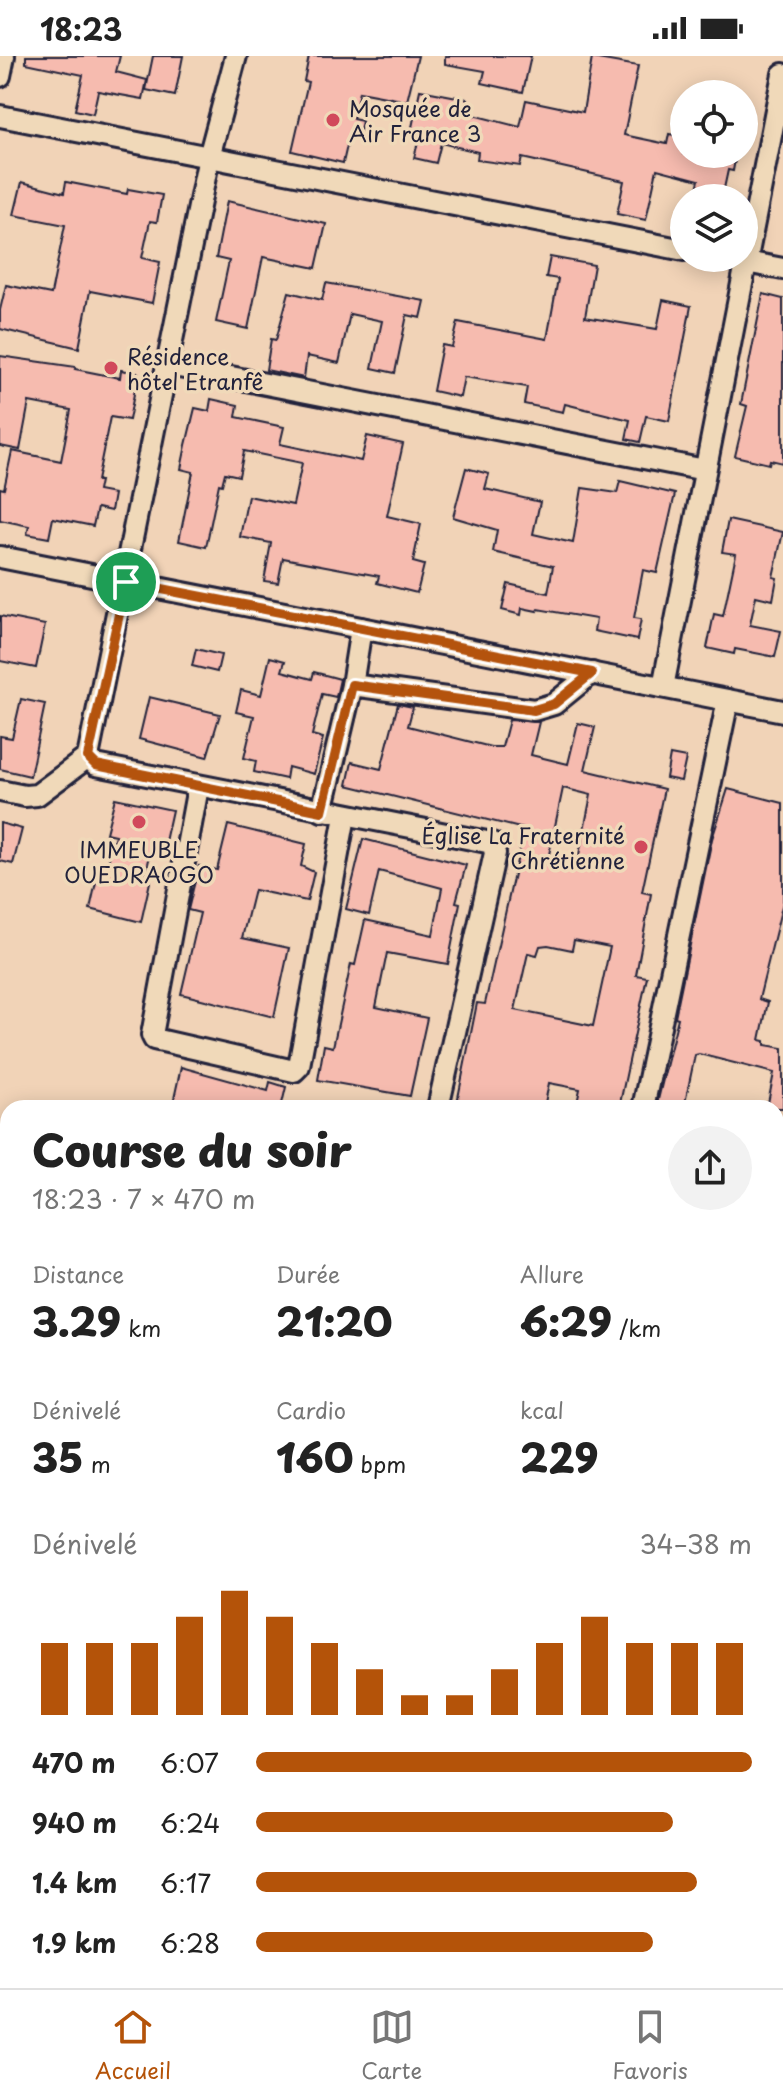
<!DOCTYPE html>
<html lang="fr">
<meta charset="utf-8">
<style>
body{margin:0;font-family:"Playpen Sans",sans-serif;background:#f2f2f2;color:#222;height:100vh;display:flex;flex-direction:column;font-size:30px;white-space:nowrap}
*{box-sizing:border-box;margin:0}
p{font-size:26px;color:#767676}
.icon{flex:none;width:44px;height:44px;fill:none;stroke:currentColor;stroke-width:2;stroke-linecap:round;stroke-linejoin:round}
.map{position:relative;flex:1;overflow:hidden}
.sheet{position:absolute;left:0px;top:1044px;width:784px;height:888px;display:flex;flex-direction:column;background:#fff;border-radius:24px 24px 0 0;box-shadow:0 4px 20px #0003}
.sheet>*{flex:none}
.controls{position:absolute;left:670px;top:24px;display:grid;gap:16px}
.controls a{display:grid;place-items:center;width:88px;height:88px;border-radius:50%;background:#fff;box-shadow:0 4px 20px #0003;font-size:40px}
.pin{position:absolute;display:grid;place-items:center;width:68px;height:68px;color:#fff;margin:-34px;border:4px solid #fff;border-radius:50%;box-shadow:0 2px 8px #0007}
.round{display:grid;place-items:center;flex:none;width:84px;height:84px;border-radius:42px;background:#f2f2f2}
.summary{display:flex;align-items:center;justify-content:space-between;height:136px;padding:0 32px}
h1{font-size:44px;font-weight:800;line-height:60px}
.figures{display:grid;grid-template-columns:repeat(3,1fr);gap:12px;height:136px;padding:8px 32px}
.figures div{display:grid;align-content:center}
.figures b{font-size:40px;font-weight:800}
.figures small{font-size:22px;font-weight:400}
.figures p{font-size:22px}
.chart{height:224px;padding:16px 32px}
.chart p{display:flex;justify-content:space-between}
.chart svg{width:100%;height:144px;margin-top:8px;stroke:#b45309;stroke-width:6}
ul{padding:0 32px;list-style:none;font-size:26px}
li{display:grid;grid-template-columns:128px 96px 1fr;align-items:center;height:60px}
li i{height:20px;border-radius:10px;background:#b45309}
.status{display:flex;justify-content:space-between;align-items:center;height:56px;padding:0 40px;background:#fff;direction:ltr}
.status svg{height:22px;fill:currentColor}
.menu{display:flex;justify-content:space-around;align-items:center;height:112px;border-top:2px solid #e0e0e0;background:#fff;font-size:22px;color:#767676}
.menu a{display:grid;justify-items:center;gap:4px}
.menu .on{color:#b45309}
.map>svg:first-child{display:block}
</style>
<div class="status"><b>18:23</b><svg viewBox="0 0 49 12"><path d="M0 12V9h3v3zM5 12V6h3v6zM10 12V3h3v9zM15 12V0h3v12zM26 1h20v11H26zM47 4h2v5h-2z"/></svg></div>
<div class="map">
<svg width="783" height="1932" viewBox="0 0 783 1932">
<rect width="100%" height="100%" fill="#f1d3b7"/>
<filter id="ink" filterUnits="userSpaceOnUse"><feTurbulence type="fractalNoise" baseFrequency=".0125" numOctaves="2"/><feDisplacementMap in="SourceGraphic" scale="16" xChannelSelector="R" yChannelSelector="G"/><feConvolveMatrix kernelMatrix="1 2 1 2 8 2 1 2 1" color-interpolation-filters="sRGB"/></filter>
<g filter="url(#ink)">
<path fill="#b5dc98" stroke="#6c7f6a" stroke-width="2" d="M0,1478L8,1488V1924H135L130,1932H0Z"/>
<g fill="none" stroke-linecap="round" stroke-linejoin="round">
<g stroke="#5f8da2" stroke-width="5">
<path d="M0,1194L8,1201"/>
<path d="M776,1401H783"/>
</g>
</g>
<g fill="#f6bbaf" stroke="#22223b" stroke-width="2" fill-rule="evenodd">
<path d="M26,0H120L116,16L147,24L143,43L98,35L93,58L75,54L83,19L26,7Z"/>
<path d="M153,0H183L175,40L146,34Z"/>
<path d="M309,0H418L407,45L359,36L353,63L362,65L358,83L349,81L343,107L292,95L308,26L304,25Z"/>
<path d="M445,0H531L523,36L482,27L485,15L445,8Z"/>
<path d="M592,2L638,10L624,79L667,88L669,78L684,81V98H736L733,115L728,114L722,142H695L699,124L657,113L646,164L617,158L624,125L522,102L520,110L477,104L478,96L441,87L436,107L414,102L420,78L411,76L420,34L468,43L465,57L520,71L526,44L583,56Z"/>
<path d="M22,126L64,137L66,126L127,138L128,133L162,139L157,166L150,165L142,202L160,206L152,247L90,235L79,292L0,273V254L6,229L51,238L65,169L14,159Z"/>
<path d="M227,145L326,168L316,212L263,201L248,273L216,266L229,205L216,202Z"/>
<path d="M550,201L594,209L585,261L657,273L663,244L691,250L669,365L646,360L640,386L626,383L630,364L565,348L563,356L524,348L527,331L464,321L460,341L433,335L442,289L452,291L458,266L547,283L558,223L546,221Z"/>
<path d="M326,227L425,245L421,262L407,259L395,317L372,312L382,265L350,258L339,307L307,300L304,322L266,314L271,283L276,284L289,236L322,244Z"/>
<path d="M763,238L783,243V407L770,404L769,408L735,400L747,350L741,348Z"/>
<path d="M0,300L76,311L75,313L120,322L121,314L138,317L129,364L110,361L97,425H100L98,435L114,438L111,455L97,452L93,470L53,462L49,482L27,478L29,470L0,464V432L4,433L12,395L61,405L71,354L29,346L20,394L0,390Z"/>
<path d="M211,343L238,349L236,361L284,371L280,388L361,405L367,380L403,388L387,460L421,468L413,506L424,509L417,537L377,527L379,520L283,502L278,527L264,525L271,487L240,481L248,440L293,449L302,407L244,395L239,420L225,417L222,429L219,428L206,491L179,485L193,416L181,413L186,389L195,352L209,355Z"/>
<path d="M466,412L489,418L485,433L540,446L533,478L573,487L582,432L617,437L620,425L675,438L657,517L643,514L634,562L641,563L637,584L594,575L596,563L538,553L537,555L522,552L521,559L502,554L508,528L548,537L553,510L493,496L497,474L453,461Z"/>
<path d="M728,464L783,476L773,521L777,522L773,544L756,540L750,569L781,575L775,601L735,593L734,598L707,592L714,558L723,560L736,498L722,496Z"/>
<path d="M0,560L45,569L36,612L0,605Z"/>
<path d="M196,593L221,599L217,616L192,610Z"/>
<path d="M270,601L285,605L282,615L312,623L314,616L340,623L336,641L322,638L312,679L323,682L314,718L288,711L286,723L254,716L256,705L244,702L254,660L236,656L241,634L261,639Z"/>
<path d="M149,641L220,658L207,701L139,683Z"/>
<path d="M21,643L45,648L30,720L0,713V680L12,682Z"/>
<path d="M398,648L413,651L408,670L491,691H502L509,664L539,666L531,699L568,708L578,667L595,671L585,714L664,733L642,836L651,838L636,919L647,921L619,1052H576L580,1033L549,1027L544,1052H456L477,947L485,948L524,773L347,729L352,706L381,713ZM563,732L591,739L576,814L547,808ZM574,884L610,891L593,970L515,954L528,897L537,899L540,890L548,889L572,894Z"/>
<path d="M670,699L686,702L681,725L666,722Z"/>
<path d="M728,733L783,747V846L759,943L768,946L760,984L765,985V989L783,992V1052H767L774,1017L699,998L695,999L684,1052H656L678,962L675,961L712,783Z"/>
<path d="M115,742L172,754L164,790L153,787L146,816L152,817L141,866L90,853L98,817L105,818L115,779L106,777Z"/>
<path d="M0,767L22,773L13,808L0,805Z"/>
<path d="M228,769L306,788L301,810L314,816L307,845L254,834L242,882L289,892L274,961L181,938L200,857L188,854L193,833L199,810L217,814Z"/>
<path d="M363,783L466,809L456,846L460,847L448,908L387,897L376,951L427,962L410,1040L318,1024L324,989L333,991L351,908L355,909L365,864L433,879L442,832L379,815L369,859L346,853Z"/>
<path d="M181,1011L268,1035L270,1026L286,1031L281,1052H172Z"/>
</g>
<g fill="none" stroke-linecap="round" stroke-linejoin="round">
<g stroke="#22223b" stroke-width="26">
<g id="minor">
<path d="M0,20L4,0"/>
<path d="M0,60L684,194"/>
<path d="M725,202L783,213"/>
<path d="M169,309L705,414"/>
<path d="M0,501L783,655"/>
<path d="M352,629L534,654L554,648L592,617"/>
<path d="M663,631L783,18"/>
<path d="M88,701L96,709L492,787L495,797L438,1052"/>
<path d="M198,731L152,979L154,983L294,1015L299,1010L345,760"/>
<path d="M0,735L25,740L37,739L88,701L209,101L236,0"/>
<path d="M322,755L352,629L361,572"/>
<path d="M643,1052L728,644"/>
<path d="M776,1144L783,1145"/>
<path d="M776,1848L783,1850"/>
<path d="M426,1924L427,1932"/>
<path d="M167,1932L173,1924"/>
<path d="M280,1932L281,1924"/>
</g>
</g>
<g stroke="#22223b" stroke-width="32">
<g id="tertiary">
<path d="M0,1760L8,1766"/>
<path d="M366,1924L396,1932"/>
</g>
</g>
<use href="#minor" stroke="#f0d9b9" stroke-width="20"/>
<use href="#tertiary" stroke="#f0d9b9" stroke-width="26"/>
</g>
</g>
<g fill="none" stroke-linecap="round" stroke-linejoin="round" filter="url(#ink)">
<g stroke="#fff" stroke-width="16">
<path id="route" d="M126,526L592,617L554,648L534,654L352,629L322,755L96,709L88,701Z"/>
</g>
<use href="#route" stroke="#b45309" stroke-width="10"/>
</g>
<g fill="#d1495b" stroke="#f0d9b9" stroke-width="3">
<circle cx="333" cy="64" r="8"/>
<circle cx="111" cy="312" r="8"/>
<circle cx="139" cy="766" r="8"/>
<circle cx="641" cy="791" r="8"/>
</g>
<g text-anchor="middle" dominant-baseline="central" stroke-width="7" stroke-linejoin="round" paint-order="stroke">
<g font-size="22" fill="#22223b" stroke="#f0d9b9" text-anchor="start">
<text x="349" y="51">Mosquée de<tspan x="349" dy="25">Air France 3</tspan></text>
<text x="127" y="299">Résidence<tspan x="127" dy="25">hôtel Etranfê</tspan></text>
<text x="625" y="778" text-anchor="end">Église La Fraternité<tspan x="625" dy="25">Chrétienne</tspan></text>
<text x="139" y="792" text-anchor="middle">IMMEUBLE<tspan x="139" dy="25">OUEDRAOGO</tspan></text>
</g>
</g>
</svg>
<div class="controls">
<a><svg class="icon" aria-label="locate" viewBox="0 0 24 24"><circle cx="12" cy="12" r="6"/><path d="M12 2v4M12 18v4M2 12h4M18 12h4"/></svg></a>
<a><svg class="icon" aria-label="layers" viewBox="0 0 24 24"><path d="M12 4l9 5-9 5-9-5zM3 14l9 5 9-5"/></svg></a>
</div>
<div class="pin" style="left:126px;top:526px;background:#1e9e55"><svg class="icon" aria-label="arrive" viewBox="0 0 24 24"><path d="M6 21V4h12l-3 4 3 4H6"/></svg></div>
<section class="sheet">
<div class="summary"><div><h1>Course du soir</h1><p>18:23 · 7 × 470 m</p></div><a class="round"><svg class="icon" aria-label="share" viewBox="0 0 24 24"><path d="M12 15V3M7 8l5-5 5 5M5 13v7h14v-7"/></svg></a></div>
<div class="figures">
<div><p>Distance</p><b>3.29<small> km</small></b></div>
<div><p>Durée</p><b>21:20</b></div>
<div><p>Allure</p><b>6:29<small> /km</small></b></div>
</div>
<div class="figures">
<div><p>Dénivelé</p><b>35<small> m</small></b></div>
<div><p>Cardio</p><b>160<small> bpm</small></b></div>
<div><p>kcal</p><b>229</b></div>
</div>
<div class="chart"><p><span>Dénivelé</span>34–38 m</p>
<svg viewBox="0 0 160 44" preserveAspectRatio="none"><path d="M5 44V22M15 44V22M25 44V22M35 44V14M45 44V6M55 44V14M65 44V22M75 44V30M85 44V38M95 44V38M105 44V30M115 44V22M125 44V14M135 44V22M145 44V22M155 44V22"/></svg>
</div>
<ul>
<li><b>470 m</b>6:07<i style="width:100%"></i></li>
<li><b>940 m</b>6:24<i style="width:84%"></i></li>
<li><b>1.4 km</b>6:17<i style="width:89%"></i></li>
<li><b>1.9 km</b>6:28<i style="width:80%"></i></li>
</ul>
</section>
</div>
<nav class="menu">
<a class="on"><svg class="icon" aria-label="home" viewBox="0 0 24 24"><path d="M3 11l9-7 9 7M6 9v11h12V9"/></svg>Accueil</a>
<a><svg class="icon" aria-label="map" viewBox="0 0 24 24"><path d="M3 6l6-2 6 2 6-2v14l-6 2-6-2-6 2zM9 4v14M15 6v14"/></svg>Carte</a>
<a><svg class="icon" aria-label="saved" viewBox="0 0 24 24"><path d="M7 4h10v16l-5-4-5 4z"/></svg>Favoris</a>
</nav>
